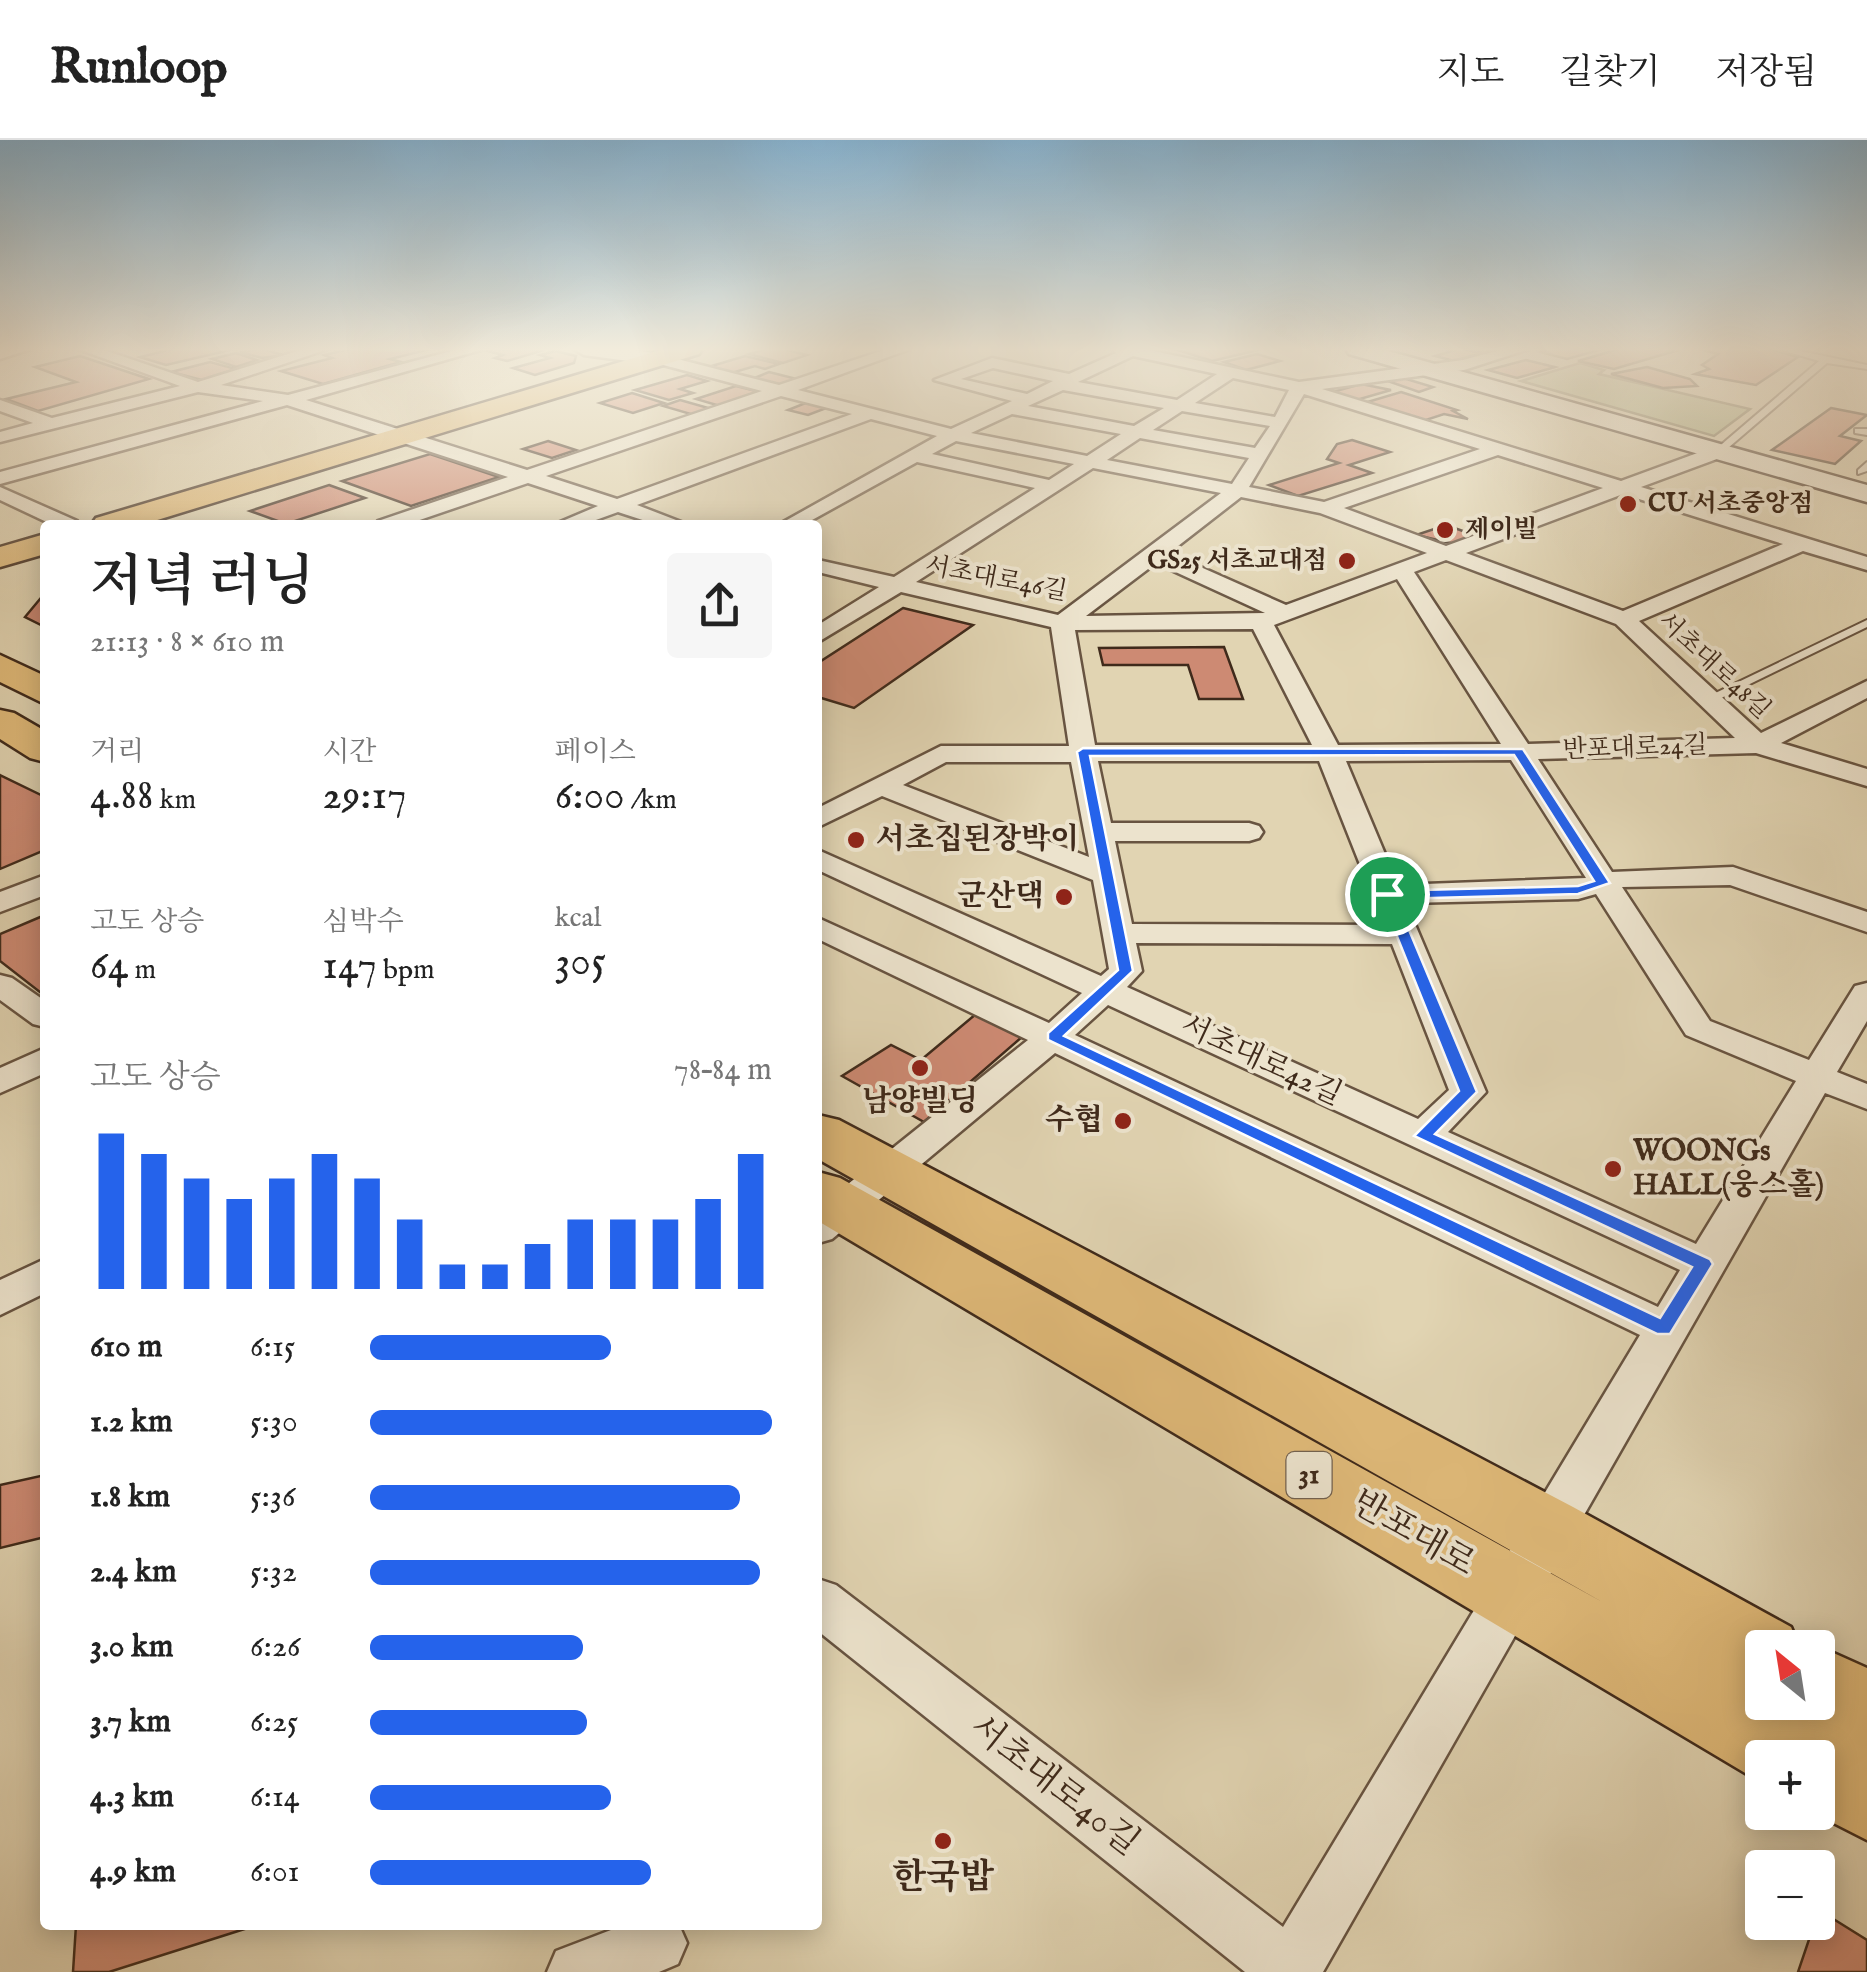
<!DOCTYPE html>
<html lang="ko">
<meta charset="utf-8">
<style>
body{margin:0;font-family:"IM FELL English","Noto Serif KR",serif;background:#f6f6f6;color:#222;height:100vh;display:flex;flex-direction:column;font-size:38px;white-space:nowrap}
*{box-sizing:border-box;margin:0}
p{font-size:32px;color:#767676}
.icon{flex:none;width:55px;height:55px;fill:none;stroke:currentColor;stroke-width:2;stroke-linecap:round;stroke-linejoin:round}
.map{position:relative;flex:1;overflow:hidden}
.drawer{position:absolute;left:40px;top:380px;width:782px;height:1410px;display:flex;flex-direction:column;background:#fff;border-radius:10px;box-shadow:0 5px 25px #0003}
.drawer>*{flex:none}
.needle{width:65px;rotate:330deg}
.tools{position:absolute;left:1745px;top:1490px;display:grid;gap:20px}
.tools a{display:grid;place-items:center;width:90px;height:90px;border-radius:10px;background:#fff;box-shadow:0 5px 25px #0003;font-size:50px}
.pin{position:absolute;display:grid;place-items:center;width:85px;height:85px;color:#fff;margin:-42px;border:5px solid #fff;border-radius:50%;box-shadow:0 2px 10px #0007}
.round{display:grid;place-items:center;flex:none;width:105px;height:105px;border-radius:10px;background:#f6f6f6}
.summary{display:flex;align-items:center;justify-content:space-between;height:170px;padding:0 50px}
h1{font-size:55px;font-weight:600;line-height:75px}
.figures{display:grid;grid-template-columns:repeat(3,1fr);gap:15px;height:170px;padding:10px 50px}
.figures div{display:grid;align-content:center}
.figures b{font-size:42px;font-weight:600}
.figures small{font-size:28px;font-weight:400}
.figures p{font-size:28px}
.chart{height:280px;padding:20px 50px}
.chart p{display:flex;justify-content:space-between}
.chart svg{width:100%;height:180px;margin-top:10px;stroke:#2563eb;stroke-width:6}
ul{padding:0 50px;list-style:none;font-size:32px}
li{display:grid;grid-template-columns:160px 120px 1fr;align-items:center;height:75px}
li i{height:25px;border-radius:12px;background:#2563eb}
header{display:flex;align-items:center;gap:60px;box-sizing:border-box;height:140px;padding:0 50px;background:#fff;border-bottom:2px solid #e0e0e0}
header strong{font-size:48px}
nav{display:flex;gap:55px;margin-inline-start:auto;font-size:35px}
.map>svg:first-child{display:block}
</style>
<header>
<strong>Runloop</strong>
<nav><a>지도</a><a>길찾기</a><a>저장됨</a></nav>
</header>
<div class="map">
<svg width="1867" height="1832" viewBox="0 0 1867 1832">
<rect width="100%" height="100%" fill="#e1d4b2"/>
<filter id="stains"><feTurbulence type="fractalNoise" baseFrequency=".002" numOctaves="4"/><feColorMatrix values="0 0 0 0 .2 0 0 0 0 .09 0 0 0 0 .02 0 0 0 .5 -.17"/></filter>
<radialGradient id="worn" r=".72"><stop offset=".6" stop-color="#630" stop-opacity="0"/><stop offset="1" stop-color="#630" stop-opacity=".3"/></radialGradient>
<path fill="#b4bc8b" stroke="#7a7353" stroke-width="2.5" d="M1580,223L1604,230L1599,234L1750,269L1714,296L1521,241Z"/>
<g fill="#cd8a73" stroke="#3f2a1b" stroke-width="2.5">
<path d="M172,209H234L166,225L140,217Z"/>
<path d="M262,209L284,215L262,218L240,212Z"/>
<path d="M350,209H430L390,219L401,222L323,244L281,231L332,218L324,215Z"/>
<path d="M538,209L544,210L507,221L495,218L503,215L484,210Z"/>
<path d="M766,209H783L807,215L783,223L749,214Z"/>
<path d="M1174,209L1220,210H1258L1212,221Z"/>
<path d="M1459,209L1482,213L1454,221L1435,216Z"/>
<path d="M1550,209H1587L1595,211L1567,219L1540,212Z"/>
<path d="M1619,209H1667L1675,211L1614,229L1578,221Z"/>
<path d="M1700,209H1771L1798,217L1756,245L1695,234L1709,229L1702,225L1718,214Z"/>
<path d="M555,211L576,216L574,223L535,235L513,228L550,218L540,215Z"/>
<path d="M236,213L257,220L236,227L212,219Z"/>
<path d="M1257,214L1280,221L1246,230L1224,222Z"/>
<path d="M80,216L149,239L38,271L6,259L76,242L35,227Z"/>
<path d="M745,216L779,224L765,229L755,226L728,234L705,228Z"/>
<path d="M1526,220L1555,227L1517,238L1488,230Z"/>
<path d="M210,222L236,229L202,240L171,232Z"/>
<path d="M1647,227L1690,239L1697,246L1663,248L1611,234Z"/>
<path d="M769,232L797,239L777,245L752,239Z"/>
<path d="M687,235L707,241L680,249L693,253L669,260L635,250Z"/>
<path d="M1403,238L1433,247L1419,252L1385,240Z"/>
<path d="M1361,244L1391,250L1353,261L1329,253Z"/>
<path d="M736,246L760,252L720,266L696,259Z"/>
<path d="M1401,252L1457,270L1453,271L1468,279L1444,274L1423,281L1364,263Z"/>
<path d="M632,253L664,263L633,273L600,263Z"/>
<path d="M680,260L712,269L694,275L663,266Z"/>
<path d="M808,262L829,267L808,275L788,270Z"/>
<path d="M1831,268L1867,275L1840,296L1861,301L1835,324L1772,310Z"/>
<path d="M1352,300L1390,312L1349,325L1372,333L1298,356L1269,345L1339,323L1327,319L1337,304Z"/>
<path d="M548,301L576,310L552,318L523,309Z"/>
<path d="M430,314L499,337L411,366L342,341Z"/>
<path d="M329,345L365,358L286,384L250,371Z"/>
<path d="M1446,385L1477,396L1455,404L1416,395Z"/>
<path d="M45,453V487L25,477Z"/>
<path d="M903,468L973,485L854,568L818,557V523Z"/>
<path d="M1224,507L1243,559H1199L1188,525H1103L1099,508Z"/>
<path d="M0,635L45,657V710L0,729Z"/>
<path d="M45,775V856L0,821V794Z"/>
<path d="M976,874L1023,896L924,982L842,936L891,905L921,920Z"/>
<path d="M45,1335V1397L0,1408V1345Z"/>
<path d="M1819,1770L1867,1800V1832H1798Z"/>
<path d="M76,1785H257L109,1832H73Z"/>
</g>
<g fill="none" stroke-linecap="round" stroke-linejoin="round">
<g stroke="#685441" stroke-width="4">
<g id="service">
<path d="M1778,209H1791L1867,225V229L1827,223L1721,314H1715V310L1819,221Z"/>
<path d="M1855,289H1867V295L1855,293Z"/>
<path d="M1867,322V331L1858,334V330Z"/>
<path d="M1867,480V487L1713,562L1703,559Z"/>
</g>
</g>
<g stroke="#685441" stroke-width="5">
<g id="minor">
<path d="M0,209H31L0,219Z"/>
<path d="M78,209H101L198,242L304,209H328L221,245L288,255L459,209H484L306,260L527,330L762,251L652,222L650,219L658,214L779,245L887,209H910L798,250L951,289L1012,261L934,240L992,218L1069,234L1116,213L1112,209H1144L1299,242L1463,220L1504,209H1529L1464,230L1322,249L1621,341L1711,308H1725V316L1641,347L1867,417V430L1803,411L1639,481L1761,593L1867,541V558L1781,603L1867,629V646L1756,613L1538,619L1612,732L1733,727L1867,772V792L1730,745L1622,747L1710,881L1809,920L1855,846L1867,843V881L1837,932L1867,944V969L1825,953L1323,1832H1245L818,1491V1439L836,1445L1283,1787L1640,1195L1055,913L832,1099L818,1103V1068L1028,900L818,799V778L1049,883L1082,853L818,730V710L1101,836L1109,829L1093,740L882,656L818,687V668L941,606H1069L1051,487L901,452L818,502V485L879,447L818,432V420L894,437L1035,348L917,322L803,385H778L937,296L871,279L637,365L689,385H658L618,372L582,385H553L598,366L528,343L405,385H375L378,381L508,337L287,265L0,344V332L263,261L198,252L0,302V292L33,283L0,271V260L52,278L180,246ZM1133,216L1217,234L1177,260L1078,242ZM993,228L1053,241L1027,254L961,239ZM1233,238L1289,250L1275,277L1195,263ZM1063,250L1164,268L1134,286L1028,266ZM1304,254L1480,309L1324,362L1249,347ZM781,256L852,274L617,359L546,336ZM1182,271L1270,286L1255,308L1153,290ZM1012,274L1121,294L1087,316L971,293ZM1140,298L1249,318L1232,344L1107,320ZM956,301L1074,324L1049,340L932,314ZM1498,315L1603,348L1446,406L1344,368ZM1093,328L1221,353L1058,475L916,442ZM1623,354L1783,404L1623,471L1466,413ZM1241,357L1320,373L1427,413L1286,465L1169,413ZM1446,420L1616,484L1735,598L1528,604L1414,432ZM1156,423L1265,473L1086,476ZM1397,439L1501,604L1338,605L1274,485ZM1253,489L1312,605H1095L1075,490ZM1511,620L1586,738L1398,745L1346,621ZM1098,621H1319L1384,785L1132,784L1115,701H1249L1259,698L1263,692L1259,686L1249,683H1111ZM946,622H1071L1089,717L903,645ZM1596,754L1686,895L1796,941L1696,1104L1448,992L1486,952L1406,763L1578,759ZM1136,803L1392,804L1449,950L1418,979L1127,847L1142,831ZM1108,865L1680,1130L1658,1167L1075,895Z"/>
<path d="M0,347L77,381L80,385H53L0,360Z"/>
<path d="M45,735V755L0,772V752Z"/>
<path d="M0,835L12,838L45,861V887L33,884L0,860Z"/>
<path d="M45,908V933L0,953V928Z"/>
<path d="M45,1119V1153L0,1175V1140Z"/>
<path d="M624,1785H679L687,1803L678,1824L659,1832H547L556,1811Z"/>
</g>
</g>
<g stroke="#685441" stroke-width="5">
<path id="tertiary" d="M574,209H628L665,215L668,219L658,225L584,215Z"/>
</g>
<g stroke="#3f2a1b" stroke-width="5">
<path id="secondary" d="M1346,209H1381L1867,345V362L1349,214Z"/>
</g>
<g stroke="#3f2a1b" stroke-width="5">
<g id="primary">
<path d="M664,209H702L699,214L141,385H91L96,378Z"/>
<path d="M45,394V414L0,427V407Z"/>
<path d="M0,515L45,536V564L0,542Z"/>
<path d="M0,570L14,573L45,591V622L30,618L0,599Z"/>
<path d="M818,975L839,980L1573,1367L1791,1487L1800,1508H1762V1550L1759,1549L1762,1562H1818V1508H1813L1818,1506L1867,1528V1700L1812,1672H1818V1618H1762V1643L818,1081V1032L840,1038L1604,1463L818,1019Z"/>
</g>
</g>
<use href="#service" fill="#ece3cd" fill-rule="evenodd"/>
<use href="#minor" fill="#ece3cd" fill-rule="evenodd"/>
<use href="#tertiary" fill="#ece3cd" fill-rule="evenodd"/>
<use href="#secondary" fill="#ece3cd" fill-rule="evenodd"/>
<use href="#primary" fill="#e0ba79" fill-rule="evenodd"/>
</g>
<linearGradient id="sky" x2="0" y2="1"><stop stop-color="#87b5d4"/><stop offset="0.45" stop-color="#f2ecdc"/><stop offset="1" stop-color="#f2ecdc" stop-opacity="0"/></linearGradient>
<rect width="1867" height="465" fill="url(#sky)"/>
<path fill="#2563eb" stroke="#fff" stroke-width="2.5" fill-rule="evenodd" d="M1083,608L1523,609L1610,743L1578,754L1396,759L1477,952L1435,994L1710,1119L1713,1124L1670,1194H1657L1048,900V893L1118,830L1077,612ZM1514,615L1594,741L1578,746L1382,751L1380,754L1459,951L1414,996L1692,1127L1660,1178L1064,896L1133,831L1090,616Z"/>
<g fill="#8f2418" stroke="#ece3cd" stroke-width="4">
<circle cx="1628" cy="364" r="10"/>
<circle cx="1445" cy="390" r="10"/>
<circle cx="1347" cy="421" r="10"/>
<circle cx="856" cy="700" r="10"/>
<circle cx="1064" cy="757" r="10"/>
<circle cx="920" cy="928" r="10"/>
<circle cx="1123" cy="981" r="10"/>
<circle cx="1613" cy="1029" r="10"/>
<circle cx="943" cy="1701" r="10"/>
</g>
<g text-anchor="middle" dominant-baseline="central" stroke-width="8" stroke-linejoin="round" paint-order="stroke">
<g font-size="25" font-weight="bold" fill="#3f2a1b" stroke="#ece3cd" text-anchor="start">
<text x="1648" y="364">CU 서초중앙점</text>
<text x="1465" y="390">제이빌</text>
<text x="1327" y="421" text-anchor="end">GS25 서초교대점</text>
</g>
<g font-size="25" fill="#3f2a1b" stroke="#ece3cd">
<text transform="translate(996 439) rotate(11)">서초대로46길</text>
<text transform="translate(1714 526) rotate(43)">서초대로48길</text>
<text transform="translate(1635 608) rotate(-2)">반포대로24길</text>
</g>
<rect fill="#ece3cd" stroke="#736250" stroke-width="2.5" x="1286.5" y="1312" width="45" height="46" rx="8"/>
<g font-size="28" font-weight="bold" fill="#3f2a1b">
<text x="1309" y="1335">31</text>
</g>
<g font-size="30" font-weight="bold" fill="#3f2a1b" stroke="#ece3cd" text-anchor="start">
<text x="876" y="700">서초집된장박이</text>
<text x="1044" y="757" text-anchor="end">군산댁</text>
<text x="920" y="962" text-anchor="middle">남양빌딩</text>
<text x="1103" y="981" text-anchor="end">수협</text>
<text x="1633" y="1012">WOONGs<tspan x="1633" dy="34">HALL(웅스홀)</tspan></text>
</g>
<g font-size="30" fill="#3f2a1b" stroke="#ece3cd">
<text transform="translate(1261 921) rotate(25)">서초대로42길</text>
</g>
<g font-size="35" fill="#3f2a1b" stroke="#ece3cd">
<text transform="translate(1413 1394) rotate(30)">반포대로</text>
<text transform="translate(1054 1646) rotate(38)">서초대로40길</text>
</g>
<g font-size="35" font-weight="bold" fill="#3f2a1b" stroke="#ece3cd">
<text x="943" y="1738">한국밥</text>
</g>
</g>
<rect width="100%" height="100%" filter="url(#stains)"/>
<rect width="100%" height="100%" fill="url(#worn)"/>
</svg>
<div class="tools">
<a><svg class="needle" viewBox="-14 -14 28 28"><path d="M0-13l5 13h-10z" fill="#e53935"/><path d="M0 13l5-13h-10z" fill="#767676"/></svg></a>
<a>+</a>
<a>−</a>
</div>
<div class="pin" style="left:1387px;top:754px;background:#1e9e55"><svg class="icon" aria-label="arrive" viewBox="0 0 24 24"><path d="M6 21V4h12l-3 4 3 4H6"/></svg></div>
<section class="drawer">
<div class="summary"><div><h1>저녁 러닝</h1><p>21:13 · 8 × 610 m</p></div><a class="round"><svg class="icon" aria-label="share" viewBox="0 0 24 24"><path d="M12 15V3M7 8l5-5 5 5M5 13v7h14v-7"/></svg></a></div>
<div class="figures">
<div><p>거리</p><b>4.88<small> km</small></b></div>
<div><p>시간</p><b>29:17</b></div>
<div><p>페이스</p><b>6:00<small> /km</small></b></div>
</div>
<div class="figures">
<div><p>고도 상승</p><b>64<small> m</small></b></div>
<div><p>심박수</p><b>147<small> bpm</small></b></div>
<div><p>kcal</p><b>305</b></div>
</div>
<div class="chart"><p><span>고도 상승</span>78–84 m</p>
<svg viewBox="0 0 160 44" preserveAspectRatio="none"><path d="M5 44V6M15 44V11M25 44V17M35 44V22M45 44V17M55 44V11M65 44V17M75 44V27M85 44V38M95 44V38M105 44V33M115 44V27M125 44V27M135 44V27M145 44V22M155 44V11"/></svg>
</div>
<ul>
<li><b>610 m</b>6:15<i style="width:60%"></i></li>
<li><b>1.2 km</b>5:30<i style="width:100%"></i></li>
<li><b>1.8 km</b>5:36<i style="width:92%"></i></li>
<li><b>2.4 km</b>5:32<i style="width:97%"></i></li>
<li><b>3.0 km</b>6:26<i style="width:53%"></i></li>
<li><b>3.7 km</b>6:25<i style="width:54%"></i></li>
<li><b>4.3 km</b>6:14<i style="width:60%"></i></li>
<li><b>4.9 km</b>6:01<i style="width:70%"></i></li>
</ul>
</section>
</div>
